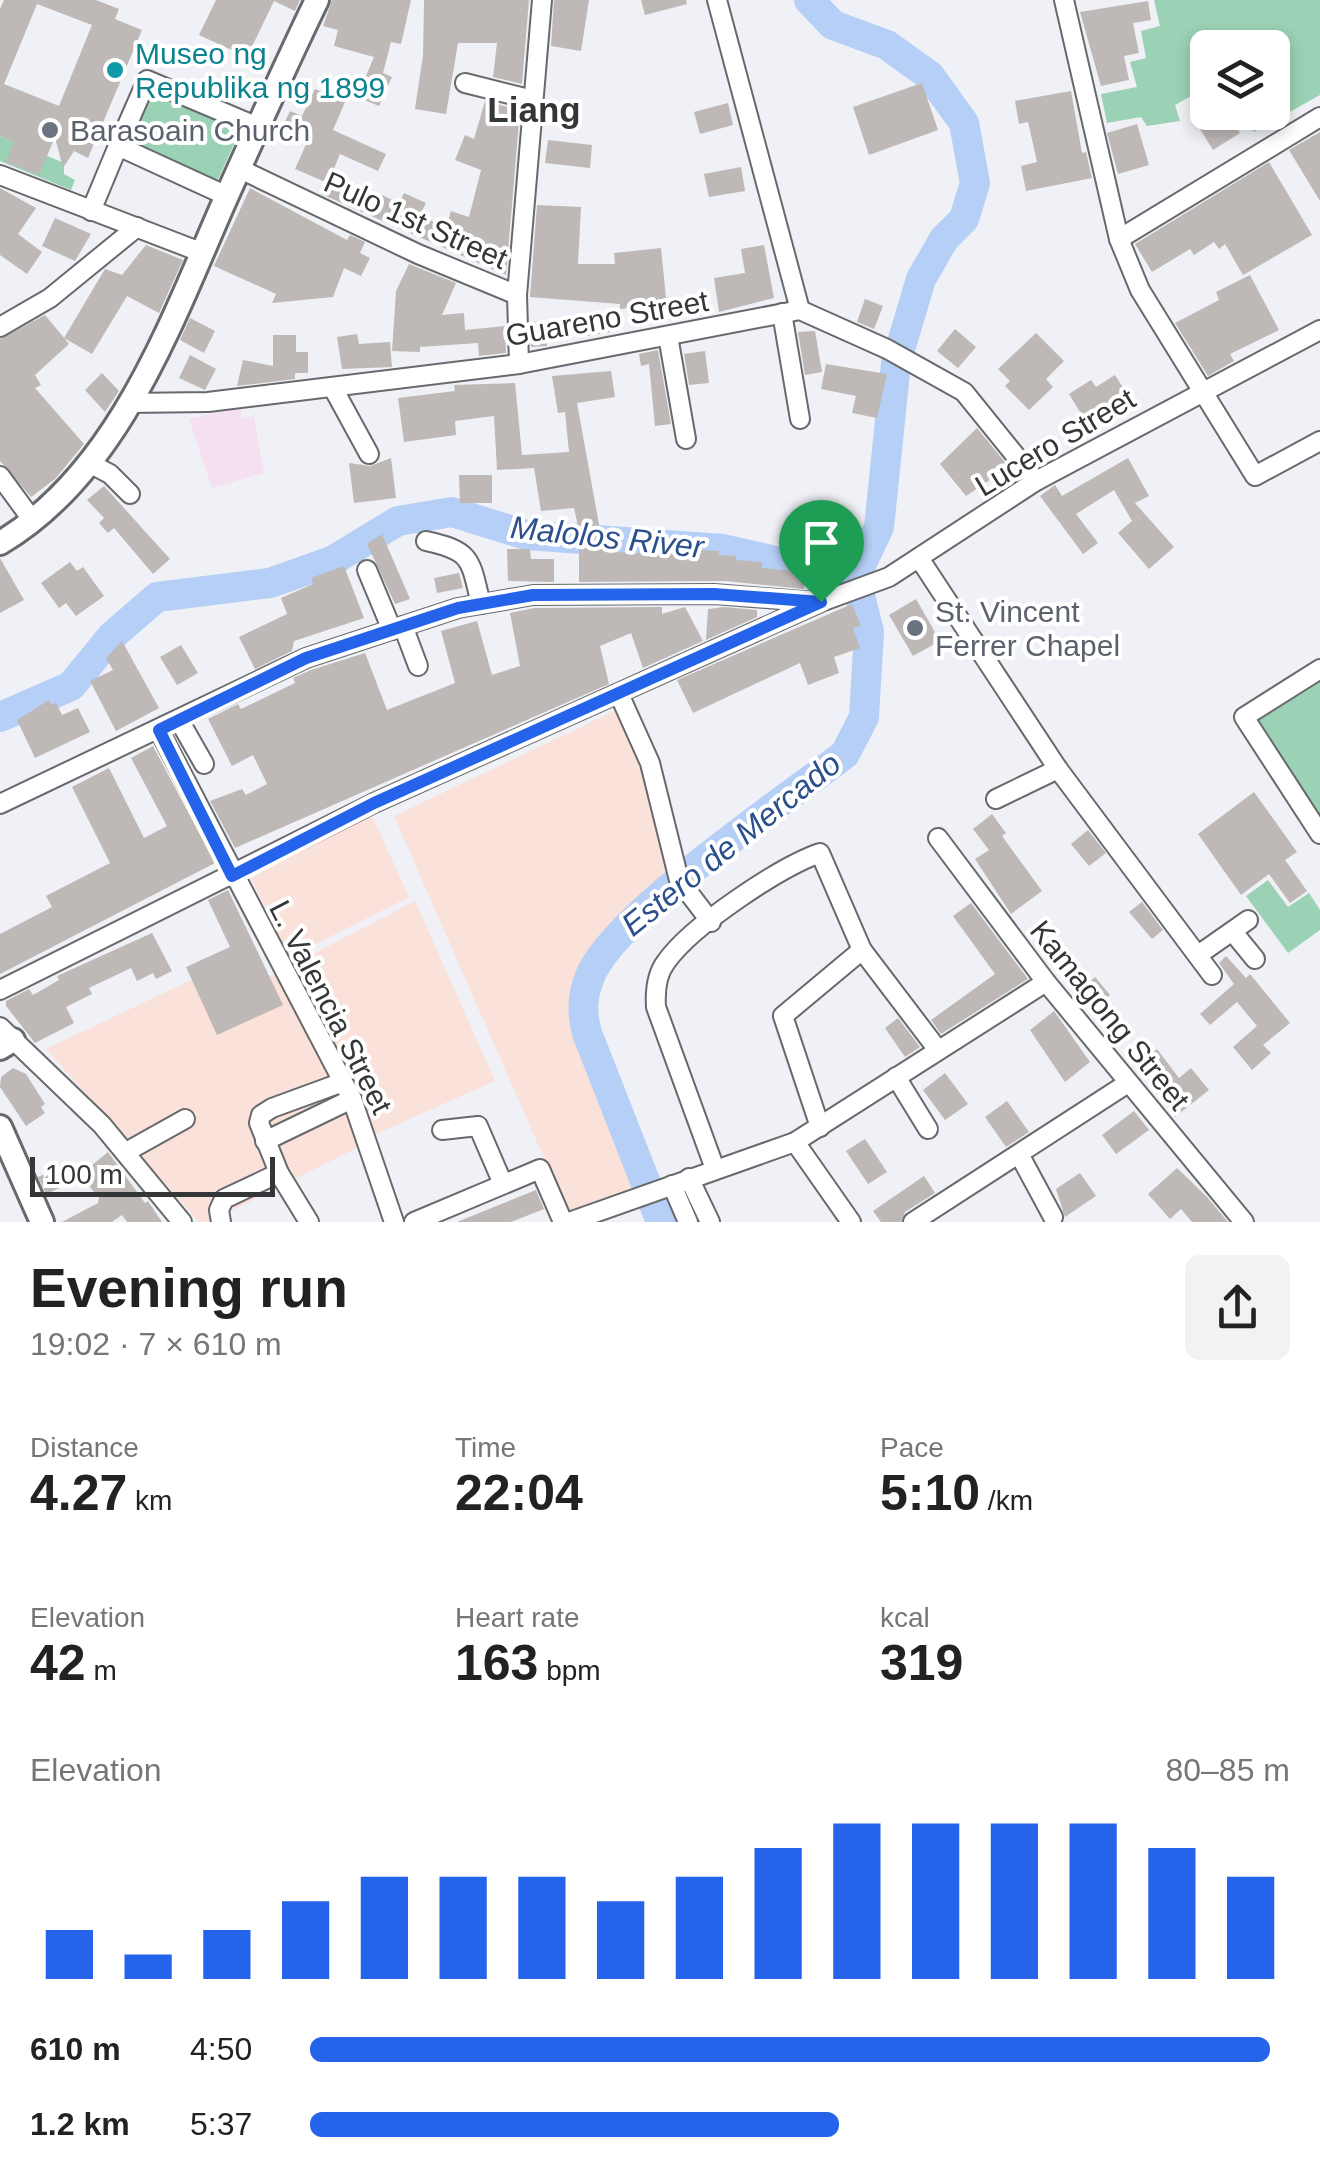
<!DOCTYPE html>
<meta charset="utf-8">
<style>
body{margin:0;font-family:Helvetica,sans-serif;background:#f2f2f2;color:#222;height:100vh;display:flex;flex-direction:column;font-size:38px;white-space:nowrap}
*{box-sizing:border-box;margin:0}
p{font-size:32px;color:#767676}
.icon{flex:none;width:55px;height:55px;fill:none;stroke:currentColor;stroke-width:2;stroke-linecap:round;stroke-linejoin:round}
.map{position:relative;height:1222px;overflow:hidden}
.drawer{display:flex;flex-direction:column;background:#fff;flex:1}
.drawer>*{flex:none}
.fabs{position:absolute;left:1190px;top:30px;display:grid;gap:20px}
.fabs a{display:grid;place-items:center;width:100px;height:100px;border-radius:15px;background:#fff;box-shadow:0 5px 15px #0003;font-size:50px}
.scale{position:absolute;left:30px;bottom:25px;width:245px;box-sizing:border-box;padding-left:10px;border:5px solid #353638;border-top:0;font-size:28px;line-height:35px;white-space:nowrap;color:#353638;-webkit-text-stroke:8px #fff;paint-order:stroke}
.pin{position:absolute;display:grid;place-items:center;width:85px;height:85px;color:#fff;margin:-102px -42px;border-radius:50% 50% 50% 0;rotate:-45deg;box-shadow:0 0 10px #0007}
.pin .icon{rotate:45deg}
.round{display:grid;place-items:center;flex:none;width:105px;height:105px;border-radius:15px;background:#f2f2f2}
.summary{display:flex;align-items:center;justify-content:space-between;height:170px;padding:0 30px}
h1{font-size:55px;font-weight:800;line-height:75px}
.figures{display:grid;grid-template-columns:repeat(3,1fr);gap:15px;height:170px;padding:10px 30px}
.figures div{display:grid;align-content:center}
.figures b{font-size:50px;font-weight:800}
.figures small{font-size:28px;font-weight:400}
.figures p{font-size:28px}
.chart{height:280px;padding:20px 30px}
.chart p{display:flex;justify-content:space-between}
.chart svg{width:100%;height:180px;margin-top:10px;stroke:#2563eb;stroke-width:6}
ul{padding:0 30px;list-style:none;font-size:32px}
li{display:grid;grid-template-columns:160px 120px 1fr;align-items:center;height:75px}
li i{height:25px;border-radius:12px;background:#2563eb}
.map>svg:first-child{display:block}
</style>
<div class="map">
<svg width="1320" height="1222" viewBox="0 0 1320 1222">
<rect width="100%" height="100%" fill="#eff1f6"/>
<g fill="#fae1d9">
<path d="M625,706L678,836L683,872L602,938L577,990L574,1018L658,1193L572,1222L394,816Z"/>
<path d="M372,816L409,897L290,957L250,877Z"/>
<path d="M415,901L495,1081L376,1134L296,963Z"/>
<path d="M283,970L365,1144L208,1222H199L46,1049L191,980L212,1002Z"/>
</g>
<path fill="#f5e0ef" d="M240,407L242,418L254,416L264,473L212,488L189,419Z"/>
<g fill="#9bd1b4">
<path d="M1154,0H1320V95L1254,132L1239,113L1272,112V48H1208L1207,87L1175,105L1180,121L1147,126L1141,117L1107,123L1101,94L1137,87L1130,62L1146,58L1141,31L1160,26Z"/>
<path d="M151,86L242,126L216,184L125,144Z"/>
<path d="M0,136L64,163V174L75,180L71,190L0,161Z"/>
<path d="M1320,671V830L1249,717Z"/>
<path d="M1268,880L1288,907L1309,893L1320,910V930L1288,953L1246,896Z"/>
</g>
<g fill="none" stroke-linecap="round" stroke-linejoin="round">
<g stroke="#b6cff6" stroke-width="30">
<path d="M0,717L71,686L112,636L157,597L270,583L332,561L398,521L452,512L526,535L723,549L832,574L862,563L879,527L896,363L921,279L944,239L964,219L975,183L964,123L930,76L887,45L833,25L809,0"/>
<path d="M661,1222L587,1033C581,1012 582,994 591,974C618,913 786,800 845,754L864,717L869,632L853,568"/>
</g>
</g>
<g fill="#beb8b7" fill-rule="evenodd">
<path d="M4,0H96L119,9L115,19L142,30L88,158L74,151L63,168L55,137L39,175L6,162L14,142L0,136V9ZM37,4L92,25L59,106L4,84Z"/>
<path d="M216,0H300L295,11L274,1L247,57L199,35Z"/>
<path d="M332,0H411L401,44L391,42L383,73L392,77L379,106L357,97L374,57L334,46L338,30L323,26Z"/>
<path d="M424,0H529L522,84L493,77L497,43H458L446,114L415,109L423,55Z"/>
<path d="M554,0H589L581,51L551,46Z"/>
<path d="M641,0H686L687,4L645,15Z"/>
<path d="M1148,1L1151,20L1133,23L1139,53L1124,56L1129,80L1101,86L1080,12Z"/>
<path d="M922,83L938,130L869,155L853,107Z"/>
<path d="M315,89L345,102L333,130L386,154L378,171L340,154L328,183L295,169L308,140L282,128L290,111L302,116Z"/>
<path d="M1071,91L1082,153L1086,152L1092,178L1026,191L1021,166L1037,162L1028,122L1019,124L1015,101Z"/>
<path d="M485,101L520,110L506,275L321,194L325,184L376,207L382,195L399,203L404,193L426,203L420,215L446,228L451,211L469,217L481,170L455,160L465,135L474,139Z"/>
<path d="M728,103L733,125L700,134L694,112Z"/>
<path d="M1203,112H1227L1240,133L1213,150L1193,118Z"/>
<path d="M1137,124L1149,165L1118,174L1107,133Z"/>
<path d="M1320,132V201L1289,150Z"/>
<path d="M548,140L592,145L590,168L545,163Z"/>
<path d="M1269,162L1312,235L1243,275L1225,244L1219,249L1214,242L1194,255L1190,249L1152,272L1135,244Z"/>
<path d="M741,167L745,191L709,197L704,174Z"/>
<path d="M0,188L36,208L18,234L42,252L27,274L0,255Z"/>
<path d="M250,188L347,240L350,235L365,242L360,253L370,258L361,276L344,268L333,297L272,303L276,294L214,266Z"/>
<path d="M537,205L581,207L578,264H615L614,253L661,248L667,308L639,311L638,307L620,309V304L530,297Z"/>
<path d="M55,218L91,234L75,261L42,246Z"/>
<path d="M146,245L183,260L159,313L127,296L92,354L64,338L105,269L122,275Z"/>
<path d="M764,245L774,298L719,312L714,278L745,273L741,249Z"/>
<path d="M409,264L456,283L442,315L464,313L465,330L505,326L506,353L479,356L478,343L420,347V352L392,351L396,291Z"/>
<path d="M1250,275L1279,330L1230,354L1234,361L1208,376L1175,323L1219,300L1216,292Z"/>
<path d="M865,299L883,306L874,329L857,322Z"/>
<path d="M45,315L69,344L35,375L41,385L35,388L84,444L55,479L31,497L0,461V339Z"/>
<path d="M190,318L215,331L204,353L180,340Z"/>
<path d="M585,320H608L610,332L587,336Z"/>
<path d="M547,321V346L531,347L530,322Z"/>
<path d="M955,329L976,347L958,368L937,351Z"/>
<path d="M815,331L822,372L805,375L798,332Z"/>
<path d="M1036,333L1064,361L1046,379L1053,387L1029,410L1005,386L1010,381L998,369Z"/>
<path d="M357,334L359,344L390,342L392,367L342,369L337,337Z"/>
<path d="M273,335H296V352H308V373H295V379L237,386L243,360L273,366Z"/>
<path d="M658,350L671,424L655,426L649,364L641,366L639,354Z"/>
<path d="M705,351L709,383L689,385L684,354Z"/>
<path d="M190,355L216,369L205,390L179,378Z"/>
<path d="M826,364L887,374L877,418L852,413L856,396L821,389Z"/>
<path d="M611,371L615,397L577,403L604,552L648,553V547L719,551V555L736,556V560L762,562V568L794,571L793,576L805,577L804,589L725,581L579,582V531L574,508L541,511L534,468L497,470L494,416L455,421L456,435L404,442L398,398L455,391L454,385L515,383L522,455L569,452L565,412L558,413L552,376Z"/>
<path d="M102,373L119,391L105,412L85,390Z"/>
<path d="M1115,375L1131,400L1106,416L1100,407L1083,417L1069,394L1091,380L1096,387Z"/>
<path d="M977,428L1009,467L966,496L940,464Z"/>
<path d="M391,458L396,498L354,503L349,463L370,466Z"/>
<path d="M1128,458L1149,496L1135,503L1174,547L1149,569L1118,533L1132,521L1114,490L1076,514L1098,543L1083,554L1040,496L1055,485L1062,496Z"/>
<path d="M459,475H492V503H460Z"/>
<path d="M104,486L170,559L153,574L114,528L108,533L99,523L104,518L87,500Z"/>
<path d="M382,534L410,599L395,604L367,544Z"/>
<path d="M507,549H530L531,559H554V582L508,581Z"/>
<path d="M0,558L24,600L0,613Z"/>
<path d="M70,562L77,571L83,567L104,596L76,616L66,603L59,608L41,583Z"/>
<path d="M344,566L364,618L294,641L292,651L255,669L239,637L287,614L281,598L313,584L311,578Z"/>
<path d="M459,573L463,588L437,593L434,578Z"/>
<path d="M916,599L940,641L913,656L889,615Z"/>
<path d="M852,604L861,626L853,628L860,648L834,657L839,673L808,685L800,663L693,713L677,680Z"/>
<path d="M662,607V614L685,607L703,641L643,668L631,633L600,646L609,684L235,848L210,801L242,789L246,795L267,784L253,755L232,766L208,719L238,704L241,709L295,683L293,678L311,670L365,653L387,710L455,683L441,631L477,621L492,675L520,666L510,613L534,608Z"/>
<path d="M724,607L757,610V617L706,640L708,609Z"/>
<path d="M122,641L159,708L116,731L90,681L113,670L106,658Z"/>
<path d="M181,645L198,673L177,685L160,657Z"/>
<path d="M49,700L51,705L56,703L62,715L78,708L90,732L35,758L17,720Z"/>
<path d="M153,746L215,863L0,974V934L52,907L46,896L110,863L72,787L109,768L144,838L167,826L131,758Z"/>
<path d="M1254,792L1297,852L1285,860L1307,891L1290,903L1269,874L1241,895L1198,834Z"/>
<path d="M992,814L1006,833L1002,836L1042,891L1011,914L975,859L989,850L973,829Z"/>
<path d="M1088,830L1106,853L1089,866L1071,844Z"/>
<path d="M228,890L283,1005L217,1035L186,967L230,947L208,900Z"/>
<path d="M1142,902L1163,930L1152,939L1129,912Z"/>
<path d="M971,903L1028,979L941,1034L931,1020L995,974L953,916Z"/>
<path d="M152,933L172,971L156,979L153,973L137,981L131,968L89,988L92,994L66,1007L74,1023L35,1043L6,1006V1001L29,989L33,995L59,980L57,976Z"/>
<path d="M1226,956L1246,978L1250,974L1290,1023L1263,1045L1271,1053L1252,1070L1233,1047L1257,1026L1237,1002L1210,1025L1200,1014L1234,984L1219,963Z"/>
<path d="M1095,977L1110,995L1092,1011L1077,993Z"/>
<path d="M1054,1011L1090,1062L1065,1082L1030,1030Z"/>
<path d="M898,1018L920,1047L905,1057L885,1028Z"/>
<path d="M1157,1049L1179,1078L1191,1068L1209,1090L1175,1117L1138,1065Z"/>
<path d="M13,1068L26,1074L45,1104L41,1107L45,1113L26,1126L0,1087L1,1077Z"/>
<path d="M945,1073L968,1104L945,1120L923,1090Z"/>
<path d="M1007,1101L1029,1132L1006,1147L985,1117Z"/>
<path d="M1134,1111L1149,1130L1116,1154L1102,1135Z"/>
<path d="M865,1139L887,1172L868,1184L846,1151Z"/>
<path d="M108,1152L145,1203L148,1201L162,1222H127L122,1215L112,1222H62L98,1203L99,1198L80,1175Z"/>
<path d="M58,1168L66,1185L46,1194L38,1177Z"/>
<path d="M1177,1168L1207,1197L1228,1222H1192L1181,1209L1170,1219L1148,1194Z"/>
<path d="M1080,1173L1096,1196L1065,1217L1056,1189Z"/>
<path d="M924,1176L935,1193L905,1212L901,1222H881L873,1211Z"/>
<path d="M536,1190L544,1209L511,1222H457Z"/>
</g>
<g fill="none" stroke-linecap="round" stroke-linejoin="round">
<g stroke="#67696d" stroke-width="22">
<g id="minor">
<path d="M717,0L800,310"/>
<path d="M1064,0L1119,239L1140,290L1255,476L1320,441"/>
<path d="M465,83L533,100"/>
<path d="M240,169L418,254L517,295"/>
<path d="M0,175L203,253"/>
<path d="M227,196L118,146L147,80L258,127"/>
<path d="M91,211L118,146"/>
<path d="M1119,239L1320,117"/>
<path d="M782,313L800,419"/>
<path d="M0,327L50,298L137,227"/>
<path d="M668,336L686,439"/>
<path d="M519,364L517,295L542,0"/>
<path d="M333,388L369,454"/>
<path d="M128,403L208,402L519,364L800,310L887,349L964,392L1036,481"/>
<path d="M89,463L110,474L130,494"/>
<path d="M0,476L33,521"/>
<path d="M426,541C473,551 470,560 481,604"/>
<path d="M919,558L1058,769L1212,975"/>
<path d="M367,570L392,630"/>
<path d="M403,626L418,666"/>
<path d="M1320,669L1244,717L1320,834"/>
<path d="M619,694L650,763L679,880L711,922"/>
<path d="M179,720L204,764"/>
<path d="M159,730L352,1099L394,1222"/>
<path d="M996,799L1058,769"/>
<path d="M0,804L306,658L458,608L533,595L714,594L815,602"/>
<path d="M938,838L1046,982L1244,1222"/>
<path d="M1233,932L1255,959"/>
<path d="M1198,955L1248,920"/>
<path d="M0,990L374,803L821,602L889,577L1036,481L1320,330"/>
<path d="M0,1027L102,1125L182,1222"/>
<path d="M896,1077L928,1129"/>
<path d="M820,1127L783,1016L862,950"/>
<path d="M442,1130L478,1126L503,1184"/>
<path d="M265,1141L352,1099"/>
<path d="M795,1142L851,1222"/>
<path d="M126,1152L185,1119"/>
<path d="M1019,1154L1053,1217"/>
<path d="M715,1169L656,1007C655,991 656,975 666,962C691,926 780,867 820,853L862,950L938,1050"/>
<path d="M689,1178L710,1222"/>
<path d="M672,1185L688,1222"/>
<path d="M221,1222L219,1210L224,1199L279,1173"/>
<path d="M309,1222L279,1173L259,1123L261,1115L272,1108L343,1082"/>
<path d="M414,1222L540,1169L563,1222"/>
<path d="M569,1222L795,1142L1046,982"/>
<path d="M913,1222L1128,1083"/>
</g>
</g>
<g stroke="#67696d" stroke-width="28">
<g id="major">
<path d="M0,543C119,473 172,320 225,200C255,133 285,66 317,0"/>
<path d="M0,1048L13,1040"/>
<path d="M0,1127L42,1222"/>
</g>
</g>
<use href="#minor" stroke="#fff" stroke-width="18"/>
<use href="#major" stroke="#fff" stroke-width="22"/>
</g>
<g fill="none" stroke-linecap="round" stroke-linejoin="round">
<g stroke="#fff" stroke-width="20">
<path id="route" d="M714,594L821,602L374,803L232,876L159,730L306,658L458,608L533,595Z"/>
</g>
<use href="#route" stroke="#2563eb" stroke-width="12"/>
</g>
<circle fill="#0f9aa8" stroke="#fff" stroke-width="4" cx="115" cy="70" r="10"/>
<g fill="#6b7280" stroke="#fff" stroke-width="4">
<circle cx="50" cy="130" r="10"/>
<circle cx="915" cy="628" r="10"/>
</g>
<g text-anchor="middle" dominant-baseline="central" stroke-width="8" stroke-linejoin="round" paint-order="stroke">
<g font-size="30" fill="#0d838f" stroke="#fff" text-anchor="start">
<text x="135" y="53">Museo ng<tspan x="135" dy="34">Republika ng 1899</tspan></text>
</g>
<g font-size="30" fill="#5b616d" stroke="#fff" text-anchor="start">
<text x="70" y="130">Barasoain Church</text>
<text x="935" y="611">St. Vincent<tspan x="935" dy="34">Ferrer Chapel</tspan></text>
</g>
<g font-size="30" fill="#353638" stroke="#fff">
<text transform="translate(416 220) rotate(24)">Pulo 1st Street</text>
<text transform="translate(607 318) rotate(-10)">Guareno Street</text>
<text transform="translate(1055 442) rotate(-31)">Lucero Street</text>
<text transform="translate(331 1007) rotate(63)">L. Valencia Street</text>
<text transform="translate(1110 1015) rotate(51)">Kamagong Street</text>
</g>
<g font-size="32" font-style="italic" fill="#2b508b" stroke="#fff">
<text transform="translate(607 537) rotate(6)">Malolos River</text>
<text transform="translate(731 844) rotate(-39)">Estero de Mercado</text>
</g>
<g font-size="35" font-weight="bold" fill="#353638" stroke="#fff">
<text x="534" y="109">Liang</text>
</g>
</g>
</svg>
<div class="fabs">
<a><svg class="icon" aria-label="layers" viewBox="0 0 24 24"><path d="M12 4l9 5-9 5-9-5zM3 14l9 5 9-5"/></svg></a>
</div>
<div class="scale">100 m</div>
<div class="pin" style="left:821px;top:602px;background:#1e9e55"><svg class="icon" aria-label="arrive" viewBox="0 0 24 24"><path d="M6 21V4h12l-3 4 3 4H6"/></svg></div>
</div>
<section class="drawer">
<div class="summary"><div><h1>Evening run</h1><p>19:02 · 7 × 610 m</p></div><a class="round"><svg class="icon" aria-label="share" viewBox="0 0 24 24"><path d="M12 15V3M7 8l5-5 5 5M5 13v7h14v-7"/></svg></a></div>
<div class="figures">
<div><p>Distance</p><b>4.27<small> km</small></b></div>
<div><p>Time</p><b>22:04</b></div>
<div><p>Pace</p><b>5:10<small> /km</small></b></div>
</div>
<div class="figures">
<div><p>Elevation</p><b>42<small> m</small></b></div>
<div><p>Heart rate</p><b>163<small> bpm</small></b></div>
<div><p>kcal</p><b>319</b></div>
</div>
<div class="chart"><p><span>Elevation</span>80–85 m</p>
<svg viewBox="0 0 160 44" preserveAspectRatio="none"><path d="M5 44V32M15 44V38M25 44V32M35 44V25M45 44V19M55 44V19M65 44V19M75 44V25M85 44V19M95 44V12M105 44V6M115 44V6M125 44V6M135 44V6M145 44V12M155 44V19"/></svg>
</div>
<ul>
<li><b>610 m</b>4:50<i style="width:98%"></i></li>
<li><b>1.2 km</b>5:37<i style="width:54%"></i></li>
</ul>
</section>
